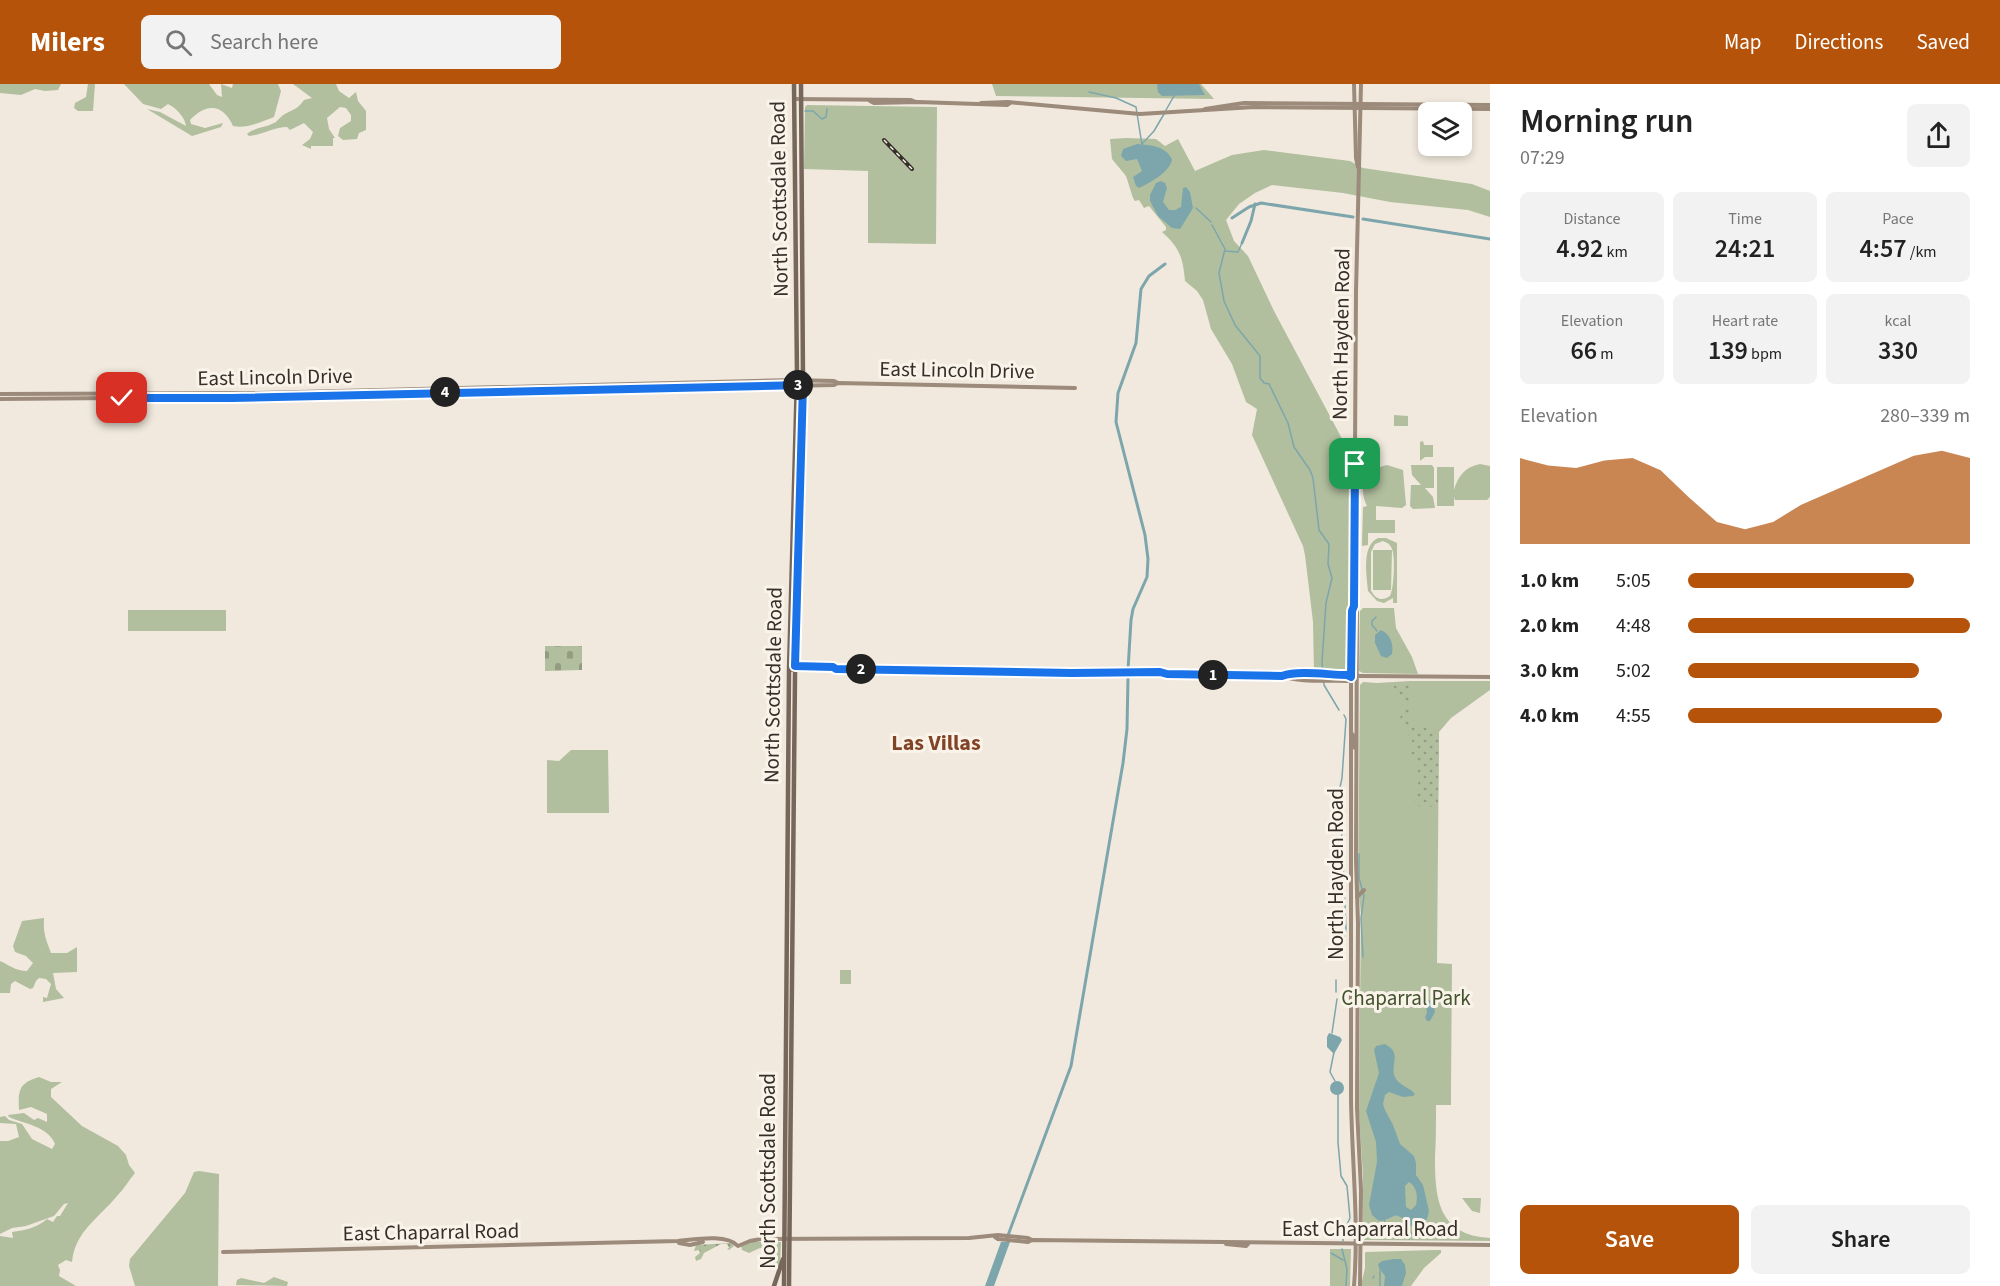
<!DOCTYPE html>
<meta charset="utf-8">
<style>
body{margin:0;font-family:"Source Sans 3",sans-serif;background:#f2f2f2;color:#222;height:100vh;display:flex;flex-direction:column;font-size:22px;white-space:nowrap}
*{box-sizing:border-box;margin:0}
p{font-size:20px;color:#767676}
.icon{flex:none;width:33px;height:33px;fill:none;stroke:currentColor;stroke-width:2;stroke-linecap:round;stroke-linejoin:round}
.map{position:relative;flex:1;overflow:hidden}
.sheet{display:flex;flex-direction:column;background:#fff;width:510px}
.sheet>*{flex:none}
.fabs{position:absolute;left:1418px;top:18px;display:grid;gap:12px}
.fabs a{display:grid;place-items:center;width:54px;height:54px;border-radius:9px;background:#fff;box-shadow:0 3px 9px #0003;font-size:30px}
.pin{position:absolute;display:grid;place-items:center;width:51px;height:51px;color:#fff;margin:-26px;border-radius:12px;box-shadow:0 3px 9px #0006}
.km{position:absolute;width:30px;height:30px;margin:-15px;border-radius:50%;background:#222;color:#fff;font-size:16px;line-height:30px;text-align:center}
.round{display:grid;place-items:center;flex:none;width:63px;height:63px;border-radius:9px;background:#f2f2f2}
.summary{display:flex;align-items:center;justify-content:space-between;height:102px;padding:0 30px}
h1{font-size:33px;font-weight:600;line-height:45px}
.metrics{display:grid;grid-template-columns:repeat(3,1fr);gap:9px;height:102px;padding:6px 30px}
.metrics div{display:grid;align-content:center;border-radius:9px;background:#f2f2f2;text-align:center}
.metrics b{font-size:26px;font-weight:600}
.metrics small{font-size:16px;font-weight:400}
.metrics p{font-size:16px}
.chart{height:168px;padding:12px 30px}
.chart p{display:flex;justify-content:space-between}
.chart svg{width:100%;height:108px;margin-top:6px;fill:#b45309;opacity:.7}
.button{display:flex;gap:12px;margin-top:auto;padding:12px 30px}
.button a{flex:1;height:69px;border-radius:9px;background:#b45309;color:#fff;font-size:24px;font-weight:600;line-height:69px;text-align:center}
.button a+a{background:#f2f2f2;color:#222}
ul{padding:0 30px;list-style:none;font-size:20px}
li{display:grid;grid-template-columns:96px 72px 1fr;align-items:center;height:45px}
li i{height:15px;border-radius:8px;background:#b45309}
header{display:flex;align-items:center;gap:36px;box-sizing:border-box;height:84px;padding:0 30px;background:#b45309;color:#fff}
header strong{font-size:28px}
nav{display:flex;gap:33px;margin-inline-start:auto;font-size:21px}
.search{width:420px;height:54px;background:#f2f2f2;display:flex;align-items:center;gap:15px;box-sizing:border-box;padding:0 21px;border-radius:9px;color:#767676;font-size:22px}
main{display:flex;flex:1;min-height:0}
.map>svg:first-child{display:block}
</style>
<header>
<strong>Milers</strong>
<div class="search"><svg class="icon" aria-label="search" viewBox="0 0 24 24"><circle cx="10" cy="10" r="6"/><path d="M15 15l6 6"/></svg>Search here</div>
<nav><a>Map</a><a>Directions</a><a>Saved</a></nav>
</header>
<main>
<div class="map">
<svg width="1490" height="1202" viewBox="0 0 1490 1202">
<defs>
<pattern id="cemetery-stones" width="16" height="16" patternUnits="userSpaceOnUse" patternTransform="scale(1.5)"><rect width="16" height="16" fill="#b1bf9e"/><path d="M2 7V4a2 2 0 0 1 4 0v3zM10 15v-3a2 2 0 0 1 4 0v3z" fill="#919c81"/></pattern>
<pattern id="garden-dots" width="8" height="8" patternUnits="userSpaceOnUse" patternTransform="scale(1.5)"><rect width="8" height="8" fill="#b1bf9e"/><path d="M2 2h.1M6 6h.1" fill="none" stroke="#919c81" stroke-width="1.8" stroke-linecap="round"/></pattern>
</defs>
<rect width="100%" height="100%" fill="#f1e9dd"/>
<g fill="#b1bf9e" fill-rule="evenodd">
<path d="M0,0H61L58,6L45,7L35,5L21,11L0,9Z"/>
<path d="M88,0H95L93,27H78L74,24L75,19L86,13Z"/>
<path d="M124,0H209L217,11L222,13L221,0L232,4L233,0H278L281,7L274,33C261,38 246,45 233,42C223,19 206,19 190,36L191,40L205,44L223,39L221,43L192,52L147,25L160,28L186,42C185,33 176,24 168,20L161,25L143,20Z"/>
<path d="M293,0H336L339,7L349,14L356,8L358,17L366,27V46L359,49L357,55L343,56L338,52L340,44L351,37V31L346,24L340,23L327,34L329,45L335,54H333V62H311V65L302,61L310,55L313,48L304,39L290,46L287,43C274,43 262,51 249,52L247,50C255,43 265,44 274,39C277,38 278,35 281,33C290,25 296,28 304,16L312,14Z"/>
<path d="M992,0H1201L1214,15L996,12Z"/>
<path d="M807,21L937,23L936,160L868,159V87L804,85L805,23Z"/>
<path d="M1126,54L1156,55L1165,62L1178,55L1195,87L1232,71L1264,66L1350,77L1363,84L1472,100L1490,107V133L1468,126L1390,118L1343,109L1272,101L1255,109L1239,120L1226,136L1234,157L1248,172L1274,227L1348,366H1350L1348,585L1346,589H1314L1313,538L1305,471L1303,462L1252,351L1257,325L1246,318L1232,280L1211,245L1203,216L1197,207L1185,197C1183,174 1180,164 1162,148L1166,146V143L1149,122L1144,124L1139,116L1135,117L1133,114L1126,92L1112,75L1110,55Z"/>
<path d="M1394,331L1408,332V342H1394Z"/>
<path d="M1423,357L1424,361H1433V373H1425L1420,377V358Z"/>
<path d="M1480,380L1490,382V413L1487,416H1455L1454,413V422H1437V383H1454V406C1458,392 1465,383 1480,380Z"/>
<path d="M1387,381L1403,386L1406,421L1402,424L1376,422V436H1395V449H1368V461L1362,462L1363,423L1367,422C1357,403 1367,385 1387,381Z"/>
<path d="M1411,381H1432L1434,384V404H1425L1433,413L1435,424L1413,425L1410,422L1411,401H1421L1412,391Z"/>
<path d="M1378,454H1386L1397,459V519H1393V514L1384,519L1377,517L1368,507C1367,492 1361,462 1378,454ZM1383,457C1387,459 1389,459 1391,463C1396,469 1394,505 1390,512C1383,517 1376,516 1372,508H1389H1372L1371,507V468L1375,460Z"/>
<path d="M1373,466H1392L1391,506H1373Z"/>
<path d="M1363,524H1394L1396,544L1412,573L1418,590L1363,589L1359,587L1360,527Z"/>
<rect x="128" y="526" width="98" height="21"/>
<path d="M1410,597H1490V606L1451,634L1439,648L1437,879L1452,880L1451,1004V1021H1436C1436,1039 1436,1056 1435,1073C1435,1115 1438,1151 1490,1154V1157L1365,1156L1363,1154V1093L1359,1028L1361,830L1358,802L1360,601L1363,598L1377,599Z"/>
<path d="M571,666H608L609,729H547V676L559,677Z"/>
<path d="M44,834C43,850 46,855 51,869H67L77,863V888L53,889L56,905L64,914L43,918V913L47,914L51,900L46,895L39,894L36,897L33,904L30,905L15,897L11,900L10,909H0V877C9,881 16,887 27,887L33,879L26,872L15,868L13,862L22,837Z"/>
<rect x="840" y="886" width="11" height="14"/>
<path d="M39,993L51,998H62L51,1005V1013L82,1042L118,1062L126,1071L129,1081L135,1089C129,1096 124,1105 117,1112C99,1134 75,1147 72,1178L66,1176L58,1181L60,1186L59,1192L76,1202H0V1152L13,1154L12,1148C25,1146 37,1144 47,1135L53,1138L57,1132H60L68,1119L64,1120L54,1132L26,1142L12,1144L0,1150V1057H8L19,1053L16,1040L0,1039V1033L5,1032L9,1036L22,1040L32,1055L52,1065L55,1060C48,1042 24,1040 9,1033L8,1031L24,1029L34,1036L38,1034L47,1038V1030L31,1023L19,1026C18,1006 19,999 39,993Z"/>
<path d="M199,1087L219,1090L218,1202H135L129,1182L130,1175L185,1109L194,1088Z"/>
<path d="M1462,1114H1481L1480,1129L1472,1127Z"/>
<path d="M750,1158H781L780,1183L776,1182L765,1165L760,1164L749,1169L742,1166L741,1162Z"/>
<path d="M1330,1165H1351L1350,1202H1330Z"/>
<path d="M1435,1166H1441V1169L1424,1184L1411,1202H1361L1365,1184V1169L1366,1168Z"/>
<path d="M274,1193L288,1198L287,1202L236,1201L237,1196L241,1194L264,1199Z"/>
</g>
<path fill="url(#cemetery-stones)" d="M545,562H582V586L545,587Z"/>
<g fill="url(#garden-dots)">
<path d="M1420,599L1410,606V627L1406,632L1410,636V644H1434L1439,648L1438,720C1427,724 1423,727 1414,718C1421,701 1419,685 1411,669L1413,659L1400,637L1403,617L1395,613V605L1392,600Z"/>
<path d="M731,1159L734,1162L729,1166L727,1165L729,1164L727,1160H721L704,1169L701,1175L696,1177L695,1173L700,1169L699,1166L694,1167L696,1161Z"/>
</g>
<g fill="#7da6ac" fill-rule="evenodd">
<path d="M1157,0H1199L1205,11L1162,12L1158,8Z"/>
<path d="M1137,60C1151,61 1165,62 1172,75C1171,87 1150,99 1139,104L1136,102L1133,93L1142,87L1137,75L1126,77L1121,72L1123,65Z"/>
<path d="M1161,97L1165,99L1167,104L1163,118L1169,126H1175L1181,123L1183,104L1186,103L1190,108L1193,124L1180,145L1172,144L1158,132L1150,117V111L1156,99Z"/>
<path d="M1381,546C1390,550 1394,560 1392,570L1387,574L1381,572L1375,559V551Z"/>
<path d="M1429,916L1433,918L1435,928L1430,937H1427L1425,933L1427,929L1426,921Z"/>
<path d="M1329,949L1340,953L1342,956L1334,970L1327,963V953Z"/>
<path d="M1385,960C1404,970 1388,982 1396,995C1401,1002 1410,1004 1415,1010L1413,1012L1403,1013L1389,1008L1385,1011L1383,1020L1385,1026L1393,1041L1400,1060L1414,1072L1416,1079V1091L1423,1101L1429,1127L1427,1135L1421,1141L1411,1142C1391,1123 1398,1135 1379,1137L1372,1131L1369,1121L1377,1078L1376,1058L1366,1027L1379,989L1374,966L1376,962ZM1409,1098C1417,1103 1418,1113 1416,1121L1411,1126L1406,1123L1405,1102Z"/>
<circle cx="1337" cy="1004" r="7"/>
<path d="M1001,1158H1010L994,1202H985Z"/>
<path d="M1394,1175H1401L1405,1181L1406,1189L1402,1202H1384L1385,1192L1379,1184L1378,1180L1382,1177Z"/>
</g>
<g fill="none" stroke-linecap="round" stroke-linejoin="round">
<g stroke="#7da6ac" stroke-width="1.5">
<path d="M1089,8L1116,14L1136,23L1142,61"/>
<path d="M1166,26L1174,12"/>
<path d="M805,27H813L822,35L826,33L827,25"/>
<path d="M1142,60L1154,47L1164,30"/>
<path d="M1196,124L1211,138"/>
<path d="M1212,141L1225,165L1219,189L1224,217L1235,241L1260,272V294L1264,299L1269,300L1288,339L1294,363L1310,386L1313,394L1319,446L1329,460L1328,480L1332,494L1326,519L1322,578L1324,601L1339,626"/>
<path d="M1225,167L1238,168L1242,159"/>
<path d="M1376,533L1372,537V541L1377,547"/>
<path d="M1339,708L1342,694L1346,635L1344,631"/>
<path d="M1340,714L1346,845L1340,872"/>
<path d="M1359,770V794L1364,812L1361,834L1363,873"/>
<path d="M1336,896V908"/>
<path d="M1332,949L1337,915"/>
<path d="M1334,968L1330,988L1335,997"/>
<path d="M1338,1011V1058L1341,1092L1347,1102L1350,1134L1344,1147L1343,1157"/>
<path d="M1384,1136L1389,1147L1394,1148L1398,1155"/>
<path d="M1409,1155L1415,1142"/>
<path d="M1342,1165L1347,1185L1346,1202"/>
<path d="M1331,1169L1343,1176"/>
<path d="M1373,1194L1374,1192"/>
<path d="M1380,1202V1186"/>
</g>
<g stroke="#7da6ac" stroke-width="3">
<path d="M1232,134L1249,123L1261,119L1353,133"/>
<path d="M1363,135L1490,155"/>
<path d="M1242,159L1251,137L1255,120"/>
<path d="M1128,586L1131,536L1133,525L1147,493L1148,475L1145,451L1116,338L1118,309L1136,259L1141,205L1149,192L1165,180"/>
<path d="M1007,1154L1071,982L1123,679L1127,645L1128,593"/>
</g>
<g stroke="#9c8a7b" stroke-width="4">
<path d="M1354,0L1356,74L1358,83"/>
<path d="M794,15L911,16L916,18"/>
<path d="M870,17L874,19L918,18L1007,21L1010,19"/>
<path d="M981,19L1008,18L1140,30L1254,23L1490,25"/>
<path d="M1205,25L1244,19L1490,21"/>
<path d="M0,310L258,309L792,296L834,297L838,299"/>
<path d="M0,315L232,313L834,301L838,299L1075,304"/>
<path d="M789,582L897,586L1160,588L1167,590"/>
<path d="M789,586H834L836,585"/>
<path d="M1135,590L1490,593"/>
<path d="M1282,592C1298,599 1330,596 1348,597L1350,594"/>
<path d="M1351,649L1353,651V663L1356,664"/>
<path d="M1357,813L1364,806"/>
<path d="M995,1153L998,1155L1028,1158L1032,1156L1490,1161"/>
<path d="M679,1159L690,1161L703,1158"/>
<path d="M1226,1160L1246,1162L1248,1160"/>
<path d="M223,1168L678,1157C692,1156 726,1149 738,1162L750,1157L761,1155L969,1154L998,1151L1028,1154L1032,1156"/>
<path d="M1354,1202C1359,1139 1352,1078 1351,1015C1351,853 1350,690 1351,527L1354,523"/>
<path d="M1360,1202L1361,1106L1357,1024L1358,840L1356,776L1357,527L1354,522L1356,208L1361,0"/>
</g>
<g stroke="#77675b" stroke-width="4.5">
<path d="M774,1202L783,1175"/>
<path d="M784,1202L789,586L797,292L794,0"/>
<path d="M789,1202L795,590L803,296L801,0"/>
</g>
<g stroke="#362e29" stroke-width="4">
<path id="rail" d="M884,56L912,85"/>
</g>
<use href="#rail" stroke="#f9f3e9" stroke-width="1.5" stroke-dasharray="4.5" stroke-linecap="butt"/>
</g>
<g fill="none" stroke-linecap="round" stroke-linejoin="round">
<g stroke="#fff" stroke-width="12">
<path id="route" d="M122,314H232L803,301L795,582L833,583L836,585L1072,589L1160,588L1167,590L1282,592C1299,586 1329,591 1347,591L1351,593L1352,527L1354,522L1355,380"/>
</g>
<use href="#route" stroke="#1a73e8" stroke-width="8"/>
</g>
<g text-anchor="middle" dominant-baseline="central" stroke-width="6" stroke-linejoin="round" paint-order="stroke">
<g font-size="21" fill="#362e29" stroke="#f9f3e9">
<text transform="translate(779 115) rotate(-91)">North Scottsdale Road</text>
<text transform="translate(1341 250) rotate(-89)">North Hayden Road</text>
<text transform="translate(957 286) rotate(1)">East Lincoln Drive</text>
<text transform="translate(275 293) rotate(-1)">East Lincoln Drive</text>
<text transform="translate(773 601) rotate(-89)">North Scottsdale Road</text>
<text transform="translate(1336 790) rotate(-90)">North Hayden Road</text>
<text transform="translate(768 1087) rotate(-90)">North Scottsdale Road</text>
<text x="1370" y="1145">East Chaparral Road</text>
<text transform="translate(431 1148) rotate(-1)">East Chaparral Road</text>
</g>
<g font-size="21" fill="#42532e" stroke="#f9f3e9">
<text x="1406" y="914">Chaparral Park</text>
</g>
<g font-size="22" font-weight="bold" fill="#814426" stroke="#f9f3e9">
<text x="936" y="659">Las Villas</text>
</g>
</g>
</svg>
<div class="fabs">
<a><svg class="icon" aria-label="layers" viewBox="0 0 24 24"><path d="M12 4l9 5-9 5-9-5zM3 14l9 5 9-5"/></svg></a>
</div>
<div class="pin" style="left:1355px;top:380px;background:#1e9e55"><svg class="icon" aria-label="arrive" viewBox="0 0 24 24"><path d="M6 21V4h12l-3 4 3 4H6"/></svg></div>
<div class="pin" style="left:122px;top:314px;background:#d93025"><svg class="icon" aria-label="check" viewBox="0 0 24 24"><path d="M5 12l5 5 9-10"/></svg></div>
<b class="km" style="left:1213px;top:591px">1</b>
<b class="km" style="left:861px;top:585px">2</b>
<b class="km" style="left:798px;top:301px">3</b>
<b class="km" style="left:445px;top:308px">4</b>
</div>
<section class="sheet">
<div class="summary"><div><h1>Morning run</h1><p>07:29</p></div><a class="round"><svg class="icon" aria-label="share" viewBox="0 0 24 24"><path d="M12 15V3M7 8l5-5 5 5M5 13v7h14v-7"/></svg></a></div>
<div class="metrics">
<div><p>Distance</p><b>4.92<small> km</small></b></div>
<div><p>Time</p><b>24:21</b></div>
<div><p>Pace</p><b>4:57<small> /km</small></b></div>
</div>
<div class="metrics">
<div><p>Elevation</p><b>66<small> m</small></b></div>
<div><p>Heart rate</p><b>139<small> bpm</small></b></div>
<div><p>kcal</p><b>330</b></div>
</div>
<div class="chart"><p><span>Elevation</span>280–339 m</p>
<svg viewBox="0 0 160 44" preserveAspectRatio="none"><path d="M0 44V9L10 12L20 13L30 10L40 9L50 14L60 25L70 35L80 38L90 35L100 28L110 23L120 18L130 13L140 8L150 6L160 9V44z"/></svg>
</div>
<ul>
<li><b>1.0 km</b>5:05<i style="width:80%"></i></li>
<li><b>2.0 km</b>4:48<i style="width:100%"></i></li>
<li><b>3.0 km</b>5:02<i style="width:82%"></i></li>
<li><b>4.0 km</b>4:55<i style="width:90%"></i></li>
</ul>
<div class="button"><a>Save</a><a>Share</a></div>
</section>
</main>
